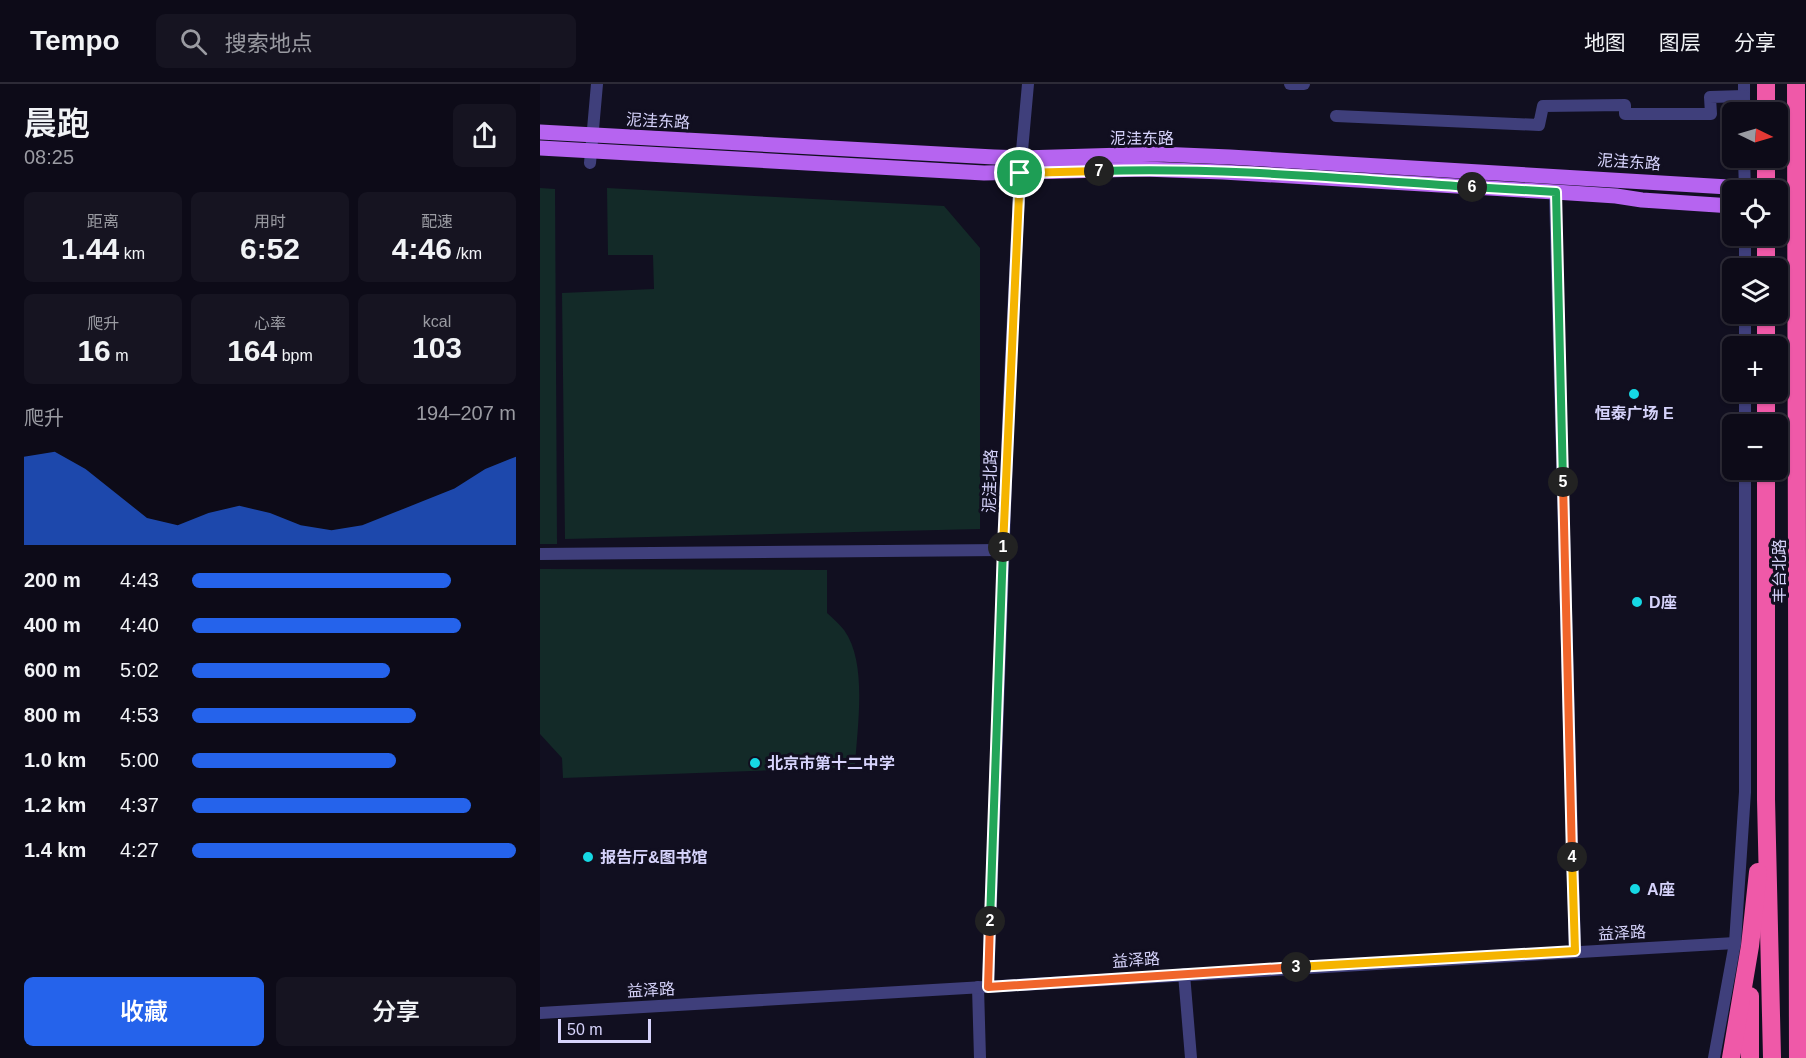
<!DOCTYPE html>
<html lang="zh">
<meta charset="utf-8">
<style>
body{margin:0;font-family:Arial,"Noto Sans SC",sans-serif;background:#161421;color:#f1f3f6;height:100vh;display:flex;flex-direction:column;font-size:22px;white-space:nowrap}
*{box-sizing:border-box;margin:0}
p{font-size:20px;color:#9a9ba2}
.icon{flex:none;width:33px;height:33px;fill:none;stroke:currentColor;stroke-width:2;stroke-linecap:round;stroke-linejoin:round}
.map{position:relative;flex:1;overflow:hidden}
.details{display:flex;flex-direction:column;background:#0d0b18;width:540px}
.details>*{flex:none}
.needle{width:39px;rotate:95deg}
.controls{position:absolute;left:1182px;top:18px;display:grid;gap:12px}
.controls a{display:grid;place-items:center;width:66px;height:66px;border-radius:9px;background:#0d0b18;box-shadow:0 2px 4px #0004,0 0 0 2px #2d2b37;font-size:30px}
.scale{position:absolute;left:18px;bottom:15px;width:93px;box-sizing:border-box;padding-left:6px;border:3px solid #d6d3fb;border-top:0;font-size:16px;line-height:21px;white-space:nowrap;color:#d6d3fb;-webkit-text-stroke:4px #110f20;paint-order:stroke}
.pin{position:absolute;display:grid;place-items:center;width:51px;height:51px;color:#fff;margin:-26px;border:3px solid #fff;border-radius:50%;box-shadow:0 2px 6px #0007}
.km{position:absolute;width:30px;height:30px;margin:-15px;border-radius:50%;background:#222;color:#fff;font-size:16px;line-height:30px;text-align:center}
.round{display:grid;place-items:center;flex:none;width:63px;height:63px;border-radius:9px;background:#161421}
.overview{display:flex;align-items:center;justify-content:space-between;height:102px;padding:0 24px}
h1{font-size:33px;font-weight:600;line-height:45px}
.stats{display:grid;grid-template-columns:repeat(3,1fr);gap:9px;height:102px;padding:6px 24px}
.stats div{display:grid;align-content:center;border-radius:9px;background:#161421;text-align:center}
.stats b{font-size:30px;font-weight:600}
.stats small{font-size:16px;font-weight:400}
.stats p{font-size:16px}
.chart{height:168px;padding:12px 24px}
.chart p{display:flex;justify-content:space-between}
.chart svg{width:100%;height:108px;margin-top:6px;fill:#2563eb;opacity:.7}
.cta{display:flex;gap:12px;margin-top:auto;padding:12px 24px}
.cta a{flex:1;height:69px;border-radius:9px;background:#2563eb;color:#fff;font-size:24px;font-weight:600;line-height:69px;text-align:center}
.cta a+a{background:#161421;color:#f1f3f6}
ul{padding:0 24px;list-style:none;font-size:20px}
li{display:grid;grid-template-columns:96px 72px 1fr;align-items:center;height:45px}
li i{height:15px;border-radius:8px;background:#2563eb}
header{display:flex;align-items:center;gap:36px;box-sizing:border-box;height:84px;padding:0 30px;background:#0d0b18;border-bottom:2px solid #2d2b37}
header strong{font-size:28px}
nav{display:flex;gap:33px;margin-inline-start:auto;font-size:21px}
.search{width:420px;height:54px;background:#161421;display:flex;align-items:center;gap:15px;box-sizing:border-box;padding:0 21px;border-radius:9px;color:#9a9ba2;font-size:22px}
main{display:flex;flex:1;min-height:0}
.map>svg:first-child{display:block}
</style>
<header>
<strong>Tempo</strong>
<div class="search"><svg class="icon" aria-label="search" viewBox="0 0 24 24"><circle cx="10" cy="10" r="6"/><path d="M15 15l6 6"/></svg>搜索地点</div>
<nav><a>地图</a><a>图层</a><a>分享</a></nav>
</header>
<main>
<section class="details">
<div class="overview"><div><h1>晨跑</h1><p>08:25</p></div><a class="round"><svg class="icon" aria-label="share" viewBox="0 0 24 24"><path d="M12 15V3M7 8l5-5 5 5M5 13v7h14v-7"/></svg></a></div>
<div class="stats">
<div><p>距离</p><b>1.44<small> km</small></b></div>
<div><p>用时</p><b>6:52</b></div>
<div><p>配速</p><b>4:46<small> /km</small></b></div>
</div>
<div class="stats">
<div><p>爬升</p><b>16<small> m</small></b></div>
<div><p>心率</p><b>164<small> bpm</small></b></div>
<div><p>kcal</p><b>103</b></div>
</div>
<div class="chart"><p><span>爬升</span>194–207 m</p>
<svg viewBox="0 0 160 44" preserveAspectRatio="none"><path d="M0 44V8L10 6L20 13L30 23L40 33L50 36L60 31L70 28L80 31L90 36L100 38L110 36L120 31L130 26L140 21L150 13L160 8V44z"/></svg>
</div>
<ul>
<li><b>200 m</b>4:43<i style="width:80%"></i></li>
<li><b>400 m</b>4:40<i style="width:83%"></i></li>
<li><b>600 m</b>5:02<i style="width:61%"></i></li>
<li><b>800 m</b>4:53<i style="width:69%"></i></li>
<li><b>1.0 km</b>5:00<i style="width:63%"></i></li>
<li><b>1.2 km</b>4:37<i style="width:86%"></i></li>
<li><b>1.4 km</b>4:27<i style="width:100%"></i></li>
</ul>
<div class="cta"><a>收藏</a><a>分享</a></div>
</section>
<div class="map">
<svg width="1266" height="974" viewBox="0 0 1266 974">
<rect width="100%" height="100%" fill="#110f20"/>
<g fill="#132a28">
<path d="M0,104L15,105L17,460H0Z"/>
<path d="M67,104L404,122L440,164V445L25,455L22,209L114,205L113,171H68Z"/>
<path d="M0,485L287,486V529C293,534 299,540 304,546C328,579 317,643 315,683L23,694L22,674L0,650Z"/>
</g>
<g fill="none" stroke-linecap="round" stroke-linejoin="round">
<g stroke="#3f3f7b" stroke-width="12">
<path d="M750,0H764"/>
<path d="M1204,0V28"/>
<path d="M796,32L999,41L1003,22L1085,21V30H1171L1170,13L1204,12"/>
<path d="M1204,74L1205,106"/>
<path d="M50,79L57,0"/>
<path d="M1015,108L1035,868"/>
<path d="M1205,152V184"/>
<path d="M1205,230V262"/>
<path d="M1205,340V308"/>
<path d="M0,470L462,466"/>
<path d="M644,890L651,974"/>
<path d="M438,903L440,974"/>
<path d="M448,903L469,314L480,89L488,0"/>
<path d="M0,929L1195,859"/>
<path d="M1174,974L1195,859L1205,708V386"/>
</g>
<g stroke="#b664f0" stroke-width="15">
<path d="M0,48L454,73L482,74L618,70L690,73L1205,104"/>
<path d="M0,64L444,89L604,85L683,88L1015,108L1076,112L1102,116L1192,122"/>
</g>
<g stroke="#ef59a8" stroke-width="18">
<path d="M1256,0L1258,974"/>
<path d="M1226,28V0"/>
<path d="M1226,106V74"/>
<path d="M1226,184V152"/>
<path d="M1226,262V230"/>
<path d="M1226,340V308"/>
<path d="M1226,386V715L1232,974"/>
<path d="M1210,912V974"/>
<path d="M1191,974L1210,862L1218,788"/>
</g>
</g>
<g fill="none" stroke-linecap="round" stroke-linejoin="round">
<g stroke="#fff" stroke-width="12">
<path id="split-1" d="M463,463L480,89"/>
</g>
<g stroke="#fff" stroke-width="12">
<path id="split-2" d="M450,837L463,463"/>
</g>
<g stroke="#fff" stroke-width="12">
<path id="split-3" d="M450,837L448,903L756,883"/>
</g>
<g stroke="#fff" stroke-width="12">
<path id="split-4" d="M756,883L1035,867L1032,773"/>
</g>
<g stroke="#fff" stroke-width="12">
<path id="split-5" d="M1023,398L1032,773"/>
</g>
<g stroke="#fff" stroke-width="12">
<path id="split-6" d="M932,103L1016,108L1023,398"/>
</g>
<g stroke="#fff" stroke-width="12">
<path id="split-7" d="M559,87C683,83 808,95 932,103"/>
</g>
<g stroke="#fff" stroke-width="12">
<path id="split-8" d="M480,89L559,87"/>
</g>
<use href="#split-1" stroke="#f5b400" stroke-width="8"/>
<use href="#split-2" stroke="#22a559" stroke-width="8"/>
<use href="#split-3" stroke="#f0652b" stroke-width="8"/>
<use href="#split-4" stroke="#f5b400" stroke-width="8"/>
<use href="#split-5" stroke="#f0652b" stroke-width="8"/>
<use href="#split-6" stroke="#22a559" stroke-width="8"/>
<use href="#split-7" stroke="#22a559" stroke-width="8"/>
<use href="#split-8" stroke="#f5b400" stroke-width="8"/>
</g>
<g fill="#16d8e4" stroke="#110f20" stroke-width="2">
<circle cx="1094" cy="310" r="6"/>
<circle cx="1097" cy="518" r="6"/>
<circle cx="215" cy="679" r="6"/>
<circle cx="48" cy="773" r="6"/>
<circle cx="1095" cy="805" r="6"/>
</g>
<g text-anchor="middle" dominant-baseline="central" stroke-width="6" stroke-linejoin="round" paint-order="stroke">
<g font-size="16" fill="#d6d3fb" stroke="#110f20">
<text transform="translate(118 37) rotate(3)">泥洼东路</text>
<text x="602" y="54">泥洼东路</text>
<text transform="translate(1089 78) rotate(4)">泥洼东路</text>
<text transform="translate(450 397) rotate(-88)">泥洼北路</text>
<text transform="translate(1239 487) rotate(-90)">丰台北路</text>
<text transform="translate(1082 849) rotate(-3)">益泽路</text>
<text transform="translate(596 876) rotate(-4)">益泽路</text>
<text transform="translate(111 906) rotate(-3)">益泽路</text>
</g>
<g font-size="16" font-weight="bold" fill="#d6d3fb" stroke="#110f20" text-anchor="start">
<text x="1094" y="329" text-anchor="middle">恒泰广场 E</text>
<text x="1109" y="518">D座</text>
<text x="227" y="679">北京市第十二中学</text>
<text x="60" y="773">报告厅&amp;图书馆</text>
<text x="1107" y="805">A座</text>
</g>
</g>
</svg>
<div class="controls">
<a><svg class="needle" viewBox="-14 -14 28 28"><path d="M0-13l5 13h-10z" fill="#e53935"/><path d="M0 13l5-13h-10z" fill="#9a9ba2"/></svg></a>
<a><svg class="icon" aria-label="locate" viewBox="0 0 24 24"><circle cx="12" cy="12" r="6"/><path d="M12 2v4M12 18v4M2 12h4M18 12h4"/></svg></a>
<a><svg class="icon" aria-label="layers" viewBox="0 0 24 24"><path d="M12 4l9 5-9 5-9-5zM3 14l9 5 9-5"/></svg></a>
<a>+</a>
<a>−</a>
</div>
<div class="scale">50 m</div>
<div class="pin" style="left:480px;top:89px;background:#1e9e55"><svg class="icon" aria-label="arrive" viewBox="0 0 24 24"><path d="M6 21V4h12l-3 4 3 4H6"/></svg></div>
<b class="km" style="left:463px;top:463px">1</b>
<b class="km" style="left:450px;top:837px">2</b>
<b class="km" style="left:756px;top:883px">3</b>
<b class="km" style="left:1032px;top:773px">4</b>
<b class="km" style="left:1023px;top:398px">5</b>
<b class="km" style="left:932px;top:103px">6</b>
<b class="km" style="left:559px;top:87px">7</b>
</div>
</main>
